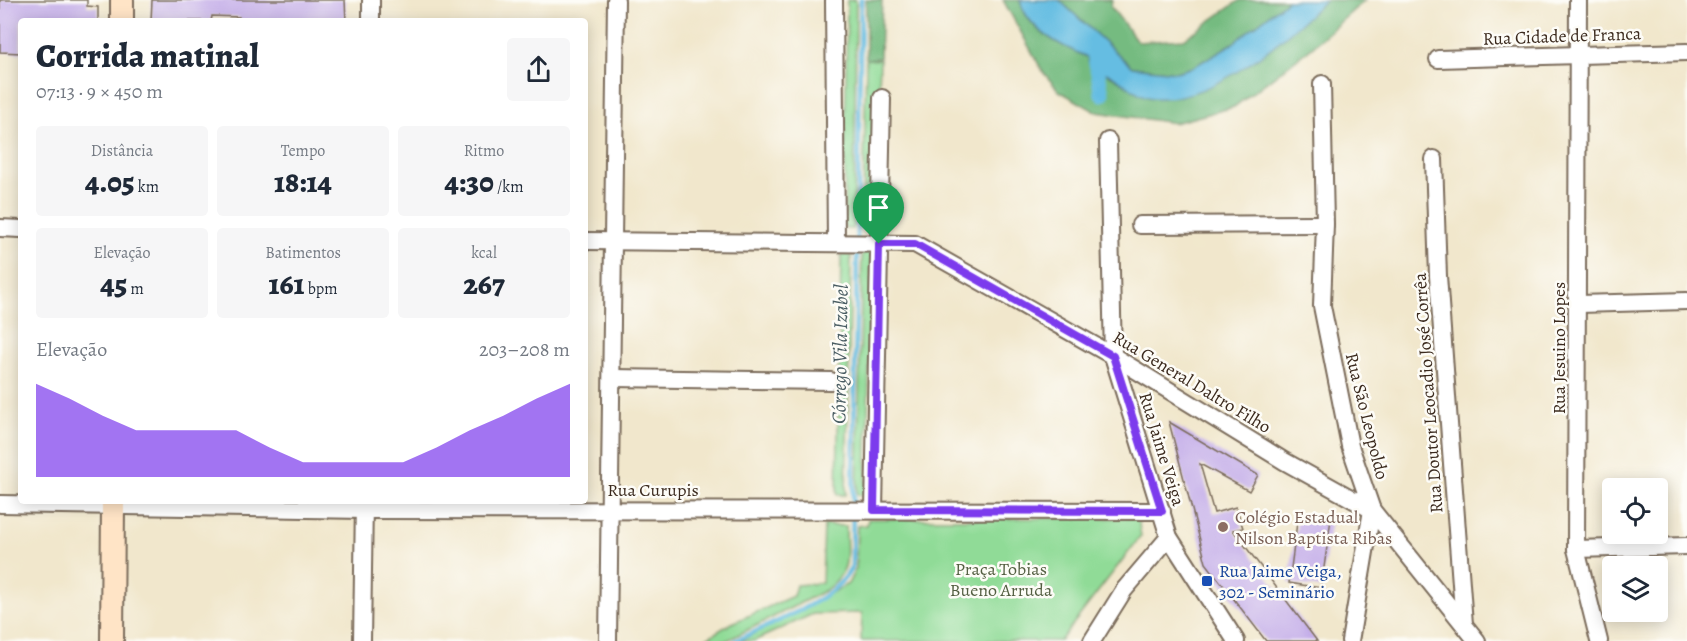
<!DOCTYPE html>
<html lang="pt">
<meta charset="utf-8">
<style>
body{margin:0;font-family:Alegreya,serif;background:#f6f6f7;color:#1f2937;height:100vh;display:flex;flex-direction:column;font-size:22px;white-space:nowrap}
*{box-sizing:border-box;margin:0}
p{font-size:20px;color:#747a83}
.icon{flex:none;width:33px;height:33px;fill:none;stroke:currentColor;stroke-width:2;stroke-linecap:round;stroke-linejoin:round}
.map{position:relative;flex:1;overflow:hidden}
.panel{position:absolute;left:18px;top:18px;width:570px;height:486px;display:flex;flex-direction:column;background:#fff;border-radius:6px;box-shadow:0 3px 15px #0003}
.panel>*{flex:none}
.fabs{position:absolute;left:1602px;top:478px;display:grid;gap:12px}
.fabs a{display:grid;place-items:center;width:66px;height:66px;border-radius:6px;background:#fff;box-shadow:0 3px 15px #0003;font-size:30px}
.pin{position:absolute;display:grid;place-items:center;width:51px;height:51px;color:#fff;margin:-62px -26px;border-radius:50% 50% 50% 0;rotate:-45deg;box-shadow:0 0 6px #0007}
.pin .icon{rotate:45deg}
.round{display:grid;place-items:center;flex:none;width:63px;height:63px;border-radius:6px;background:#f6f6f7}
.summary{display:flex;align-items:center;justify-content:space-between;height:102px;padding:0 18px}
h1{font-size:33px;font-weight:800;line-height:45px}
.figures{display:grid;grid-template-columns:repeat(3,1fr);gap:9px;height:102px;padding:6px 18px}
.figures div{display:grid;align-content:center;border-radius:6px;background:#f6f6f7;text-align:center}
.figures b{font-size:30px;font-weight:800}
.figures small{font-size:16px;font-weight:400}
.figures p{font-size:16px}
.chart{height:168px;padding:12px 18px}
.chart p{display:flex;justify-content:space-between}
.chart svg{width:100%;height:108px;margin-top:6px;fill:#7c3aed;opacity:.7}
.map>svg:first-child{display:block}
</style>
<div class="map">
<svg width="1687" height="641" viewBox="0 0 1687 641">
<rect width="100%" height="100%" fill="#fdfcf7"/>
<filter id="ink" filterUnits="userSpaceOnUse"><feTurbulence type="fractalNoise" baseFrequency=".0167" numOctaves="2"/><feDisplacementMap in="SourceGraphic" scale="12" xChannelSelector="R" yChannelSelector="G"/><feConvolveMatrix kernelMatrix="1 2 1 2 8 2 1 2 1" color-interpolation-filters="sRGB"/></filter>
<filter id="wash" filterUnits="userSpaceOnUse"><feTurbulence type="fractalNoise" baseFrequency=".008" numOctaves="4" result="noise"/><feDisplacementMap in="SourceGraphic" scale="24" xChannelSelector="R" yChannelSelector="G"/><feGaussianBlur stdDeviation="1.35" result="paint"/><feColorMatrix in="noise" values="0 0 0 0 0 0 0 0 0 0 0 0 0 0 0 0 0 1.4 0 .05"/><feComposite in="paint" operator="in"/></filter>
<g filter="url(#wash)">
<rect width="100%" height="100%" fill="#f1e7cc"/>
<g fill="#90db97" stroke="#66825a" stroke-width="1.5">
<path d="M847,0H856L854,225L852,229H846L844,225Z"/>
<path d="M866,59L880,60L874,225L863,226Z"/>
<path d="M862,252H872L866,495H857Z"/>
<path d="M841,255H851L846,495H837Z"/>
<path d="M1138,518L1141,536L1060,641H861L862,613L813,614L754,641H740L848,584L856,568L857,526L867,525L868,519Z"/>
<path d="M824,525L846,526C846,557 853,569 826,590L726,641H702L730,624L793,596L796,585L822,583Z"/>
</g>
<g fill="#74bb80" stroke="#58724f" stroke-width="1.5">
<path d="M866,0H882L880,58L866,59Z"/>
<path d="M1003,0H1020C1027,31 1061,46 1087,57L1091,69L1108,74L1152,98L1263,53L1326,0H1365L1311,48L1234,107L1174,123L1096,112L1059,91L1043,72Z"/>
<path d="M1059,0H1112L1111,7L1138,42L1184,39L1240,0H1288L1232,44L1193,67L1176,72L1132,67Z"/>
</g>
<path fill="#65bde2" stroke="#507480" stroke-width="1.5" d="M1020,0H1059L1132,67L1176,72L1193,67L1232,44L1288,0H1326C1284,39 1215,103 1153,98C1138,97 1122,80 1109,74C1103,72 1097,71 1091,69L1087,57C1061,46 1027,30 1020,0Z"/>
<g fill="none" stroke-linecap="round" stroke-linejoin="round">
<path stroke="#65bde2" stroke-width="4.5" d="M735,641C766,625 840,599 852,566L861,0"/>
<path stroke="#65bde2" stroke-width="15" d="M1094,53L1102,94"/>
</g>
<g id="blocks">
<g fill="#c4aee9">
<path d="M0,0H87V6L98,7V21H21V53L0,52Z"/>
<path d="M152,0H345L346,21H239V17L212,16L211,21H151Z"/>
<path d="M1169,422L1258,475L1249,491L1200,464L1214,513L1236,507L1243,528L1233,530L1317,641H1266L1206,563Z"/>
<path d="M1298,515L1331,519L1321,588L1289,583Z"/>
</g>
</g>
</g>
<g filter="url(#ink)">
<use href="#blocks" fill-opacity="0" stroke="#7b6c5b" stroke-width="1.5"/>
<g fill="none" stroke-linecap="round" stroke-linejoin="round">
<g stroke="#7b6c5b" stroke-width="20">
<g id="minor">
<path d="M834,0L836,243"/>
<path d="M1578,0L1576,549L1599,641"/>
<path d="M371,21V0"/>
<path d="M1438,59L1687,52"/>
<path d="M1322,84L1325,224L1322,306L1350,446L1372,510L1350,641"/>
<path d="M1108,141L1113,356L1169,537L1236,641"/>
<path d="M1434,159L1438,276L1464,624"/>
<path d="M1140,225L1325,224"/>
<path d="M0,228L21,229"/>
<path d="M585,241L915,244L1113,356L1284,461L1372,510L1477,641"/>
<path d="M1579,304L1687,301"/>
<path d="M612,378L831,381"/>
<path d="M0,504L364,510L1162,511"/>
<path d="M874,510L882,98"/>
<path d="M1576,549L1687,546"/>
<path d="M362,641L364,501"/>
<path d="M608,641L616,0"/>
<path d="M1092,641L1124,590L1169,537"/>
</g>
</g>
<g stroke="#7b6c5b" stroke-width="26">
<g id="secondary">
<path d="M122,21V0"/>
<path d="M112,641L113,501"/>
</g>
</g>
<use href="#minor" stroke="#fff" stroke-width="16"/>
<use href="#secondary" stroke="#ffe4c6" stroke-width="22"/>
</g>
</g>
<g fill="none" stroke-linecap="round" stroke-linejoin="round" filter="url(#ink)">
<g stroke="#fff" stroke-width="12">
<path id="route" d="M879,244H915L1113,356L1162,511L874,510Z"/>
</g>
<use href="#route" stroke="#7c3aed" stroke-width="8"/>
</g>
<circle fill="#8d6e63" stroke="#fdfcf7" stroke-width="2" cx="1223" cy="527" r="6"/>
<rect fill="#1a4fb4" stroke="#fdfcf7" stroke-width="2" x="1201" y="575" width="12" height="12" rx="3"/>
<g text-anchor="middle" dominant-baseline="central" stroke-width="5" stroke-linejoin="round" paint-order="stroke">
<g font-size="18" fill="#3b2a1e" stroke="#fdfcf7">
<text transform="translate(1562 36) rotate(-2)">Rua Cidade de Franca</text>
<text transform="translate(1559 348) rotate(-90)">Rua Jesuino Lopes</text>
<text transform="translate(1192 382) rotate(31)">Rua General Daltro Filho</text>
<text transform="translate(1428 393) rotate(-94)">Rua Doutor Leocadio José Corrêa</text>
<text transform="translate(1367 416) rotate(76)">Rua São Leopoldo</text>
<text transform="translate(1162 449) rotate(73)">Rua Jaime Veiga</text>
<text x="653" y="490">Rua Curupis</text>
</g>
<g font-size="18" fill="#785e54" stroke="#fdfcf7" text-anchor="start">
<text x="1235" y="517">Colégio Estadual<tspan x="1235" dy="21">Nilson Baptista Ribas</tspan></text>
</g>
<g font-size="18" fill="#545f42" stroke="#fdfcf7">
<text x="1001" y="569">Praça Tobias<tspan x="1001" dy="21">Bueno Arruda</tspan></text>
</g>
<g font-size="18" fill="#164399" stroke="#fdfcf7" text-anchor="start">
<text x="1219" y="571">Rua Jaime Veiga,<tspan x="1219" dy="21">302 - Seminário</tspan></text>
</g>
<g font-size="20" font-style="italic" fill="#4a5d63" stroke="#fdfcf7">
<text transform="translate(840 354) rotate(-89)">Córrego Vila Izabel</text>
</g>
</g>
</svg>
<div class="fabs">
<a><svg class="icon" aria-label="locate" viewBox="0 0 24 24"><circle cx="12" cy="12" r="6"/><path d="M12 2v4M12 18v4M2 12h4M18 12h4"/></svg></a>
<a><svg class="icon" aria-label="layers" viewBox="0 0 24 24"><path d="M12 4l9 5-9 5-9-5zM3 14l9 5 9-5"/></svg></a>
</div>
<div class="pin" style="left:879px;top:244px;background:#1e9e55"><svg class="icon" aria-label="arrive" viewBox="0 0 24 24"><path d="M6 21V4h12l-3 4 3 4H6"/></svg></div>
<section class="panel">
<div class="summary"><div><h1>Corrida matinal</h1><p>07:13 · 9 × 450 m</p></div><a class="round"><svg class="icon" aria-label="share" viewBox="0 0 24 24"><path d="M12 15V3M7 8l5-5 5 5M5 13v7h14v-7"/></svg></a></div>
<div class="figures">
<div><p>Distância</p><b>4.05<small> km</small></b></div>
<div><p>Tempo</p><b>18:14</b></div>
<div><p>Ritmo</p><b>4:30<small> /km</small></b></div>
</div>
<div class="figures">
<div><p>Elevação</p><b>45<small> m</small></b></div>
<div><p>Batimentos</p><b>161<small> bpm</small></b></div>
<div><p>kcal</p><b>267</b></div>
</div>
<div class="chart"><p><span>Elevação</span>203–208 m</p>
<svg viewBox="0 0 160 44" preserveAspectRatio="none"><path d="M0 44V6L10 12L20 19L30 25L40 25L50 25L60 25L70 32L80 38L90 38L100 38L110 38L120 32L130 25L140 19L150 12L160 6V44z"/></svg>
</div>
</section>
</div>
